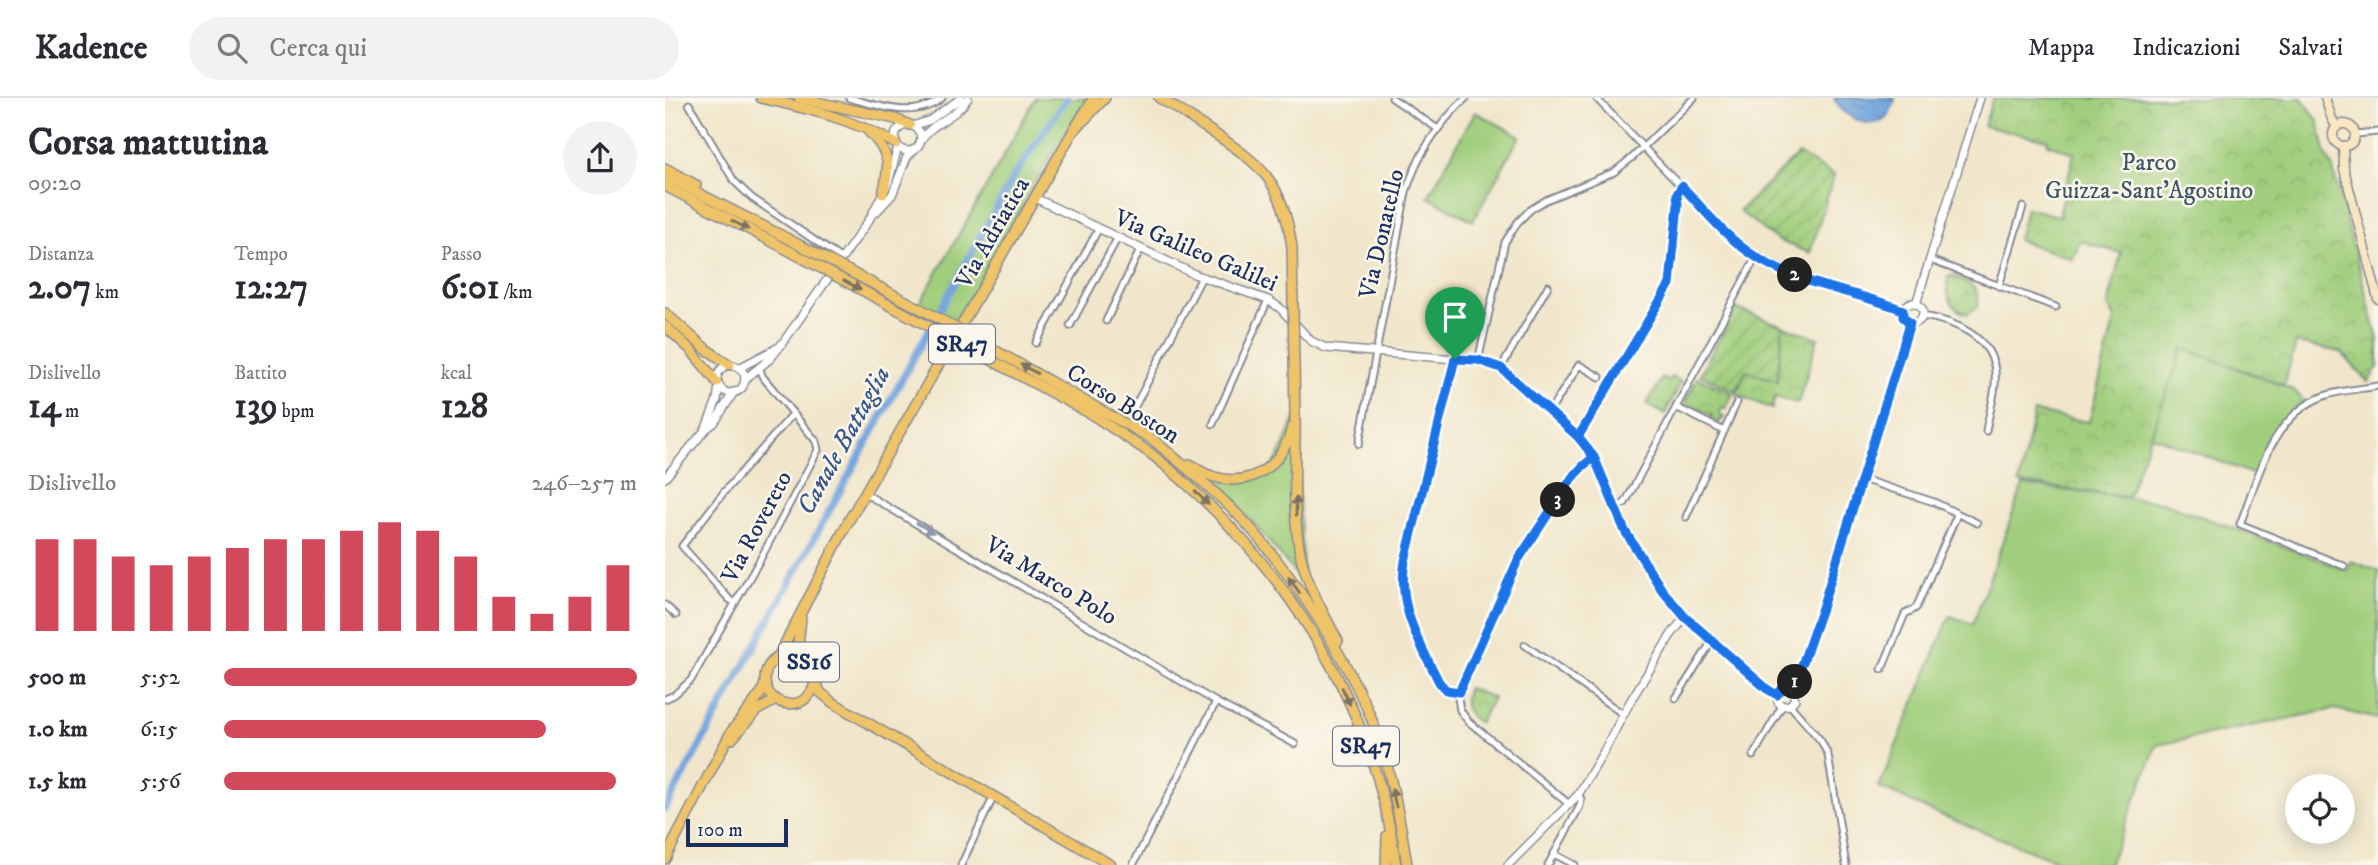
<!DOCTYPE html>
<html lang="it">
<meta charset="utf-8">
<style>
body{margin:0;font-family:"IM FELL DW Pica",serif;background:#f2f2f3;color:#2b2b33;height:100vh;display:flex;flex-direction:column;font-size:26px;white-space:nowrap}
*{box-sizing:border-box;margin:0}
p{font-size:23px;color:#7c7c81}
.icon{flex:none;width:38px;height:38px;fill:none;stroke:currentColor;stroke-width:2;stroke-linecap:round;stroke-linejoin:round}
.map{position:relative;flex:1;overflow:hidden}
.panel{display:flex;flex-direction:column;background:#fff;width:665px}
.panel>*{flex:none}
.controls{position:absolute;left:1620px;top:676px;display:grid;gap:14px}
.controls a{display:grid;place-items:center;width:70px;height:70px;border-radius:50%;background:#fff;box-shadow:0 4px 18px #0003;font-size:35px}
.scale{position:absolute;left:21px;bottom:18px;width:102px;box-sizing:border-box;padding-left:7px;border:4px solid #1b2f5e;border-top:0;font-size:19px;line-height:24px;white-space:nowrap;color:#1b2f5e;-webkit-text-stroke:5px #fbf7ec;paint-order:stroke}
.pin{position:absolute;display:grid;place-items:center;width:60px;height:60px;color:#fff;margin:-72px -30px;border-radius:50% 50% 50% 0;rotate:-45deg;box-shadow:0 0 7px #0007}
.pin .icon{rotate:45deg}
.km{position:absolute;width:35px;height:35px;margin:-18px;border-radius:50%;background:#222;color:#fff;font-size:19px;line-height:35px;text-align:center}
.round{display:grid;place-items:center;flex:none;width:74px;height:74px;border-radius:37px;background:#f2f2f3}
.headline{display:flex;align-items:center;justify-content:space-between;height:119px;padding:0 28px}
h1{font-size:38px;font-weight:700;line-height:52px}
.metrics{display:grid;grid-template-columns:repeat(3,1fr);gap:10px;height:119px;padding:7px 28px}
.metrics div{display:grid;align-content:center}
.metrics b{font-size:35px;font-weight:700}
.metrics small{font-size:19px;font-weight:400}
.metrics p{font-size:19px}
.chart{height:196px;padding:14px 28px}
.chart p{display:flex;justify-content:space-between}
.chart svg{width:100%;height:126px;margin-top:7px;stroke:#d1495b;stroke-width:6}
ul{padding:0 28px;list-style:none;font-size:23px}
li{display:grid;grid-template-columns:112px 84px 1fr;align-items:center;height:52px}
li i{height:18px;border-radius:9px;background:#d1495b}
header{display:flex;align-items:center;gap:42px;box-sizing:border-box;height:98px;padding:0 35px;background:#fff;border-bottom:2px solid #e1e1e2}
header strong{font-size:33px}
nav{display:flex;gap:38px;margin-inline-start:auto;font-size:24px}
.search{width:490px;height:63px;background:#f2f2f3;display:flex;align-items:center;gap:18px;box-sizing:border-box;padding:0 24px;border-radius:38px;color:#7c7c81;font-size:26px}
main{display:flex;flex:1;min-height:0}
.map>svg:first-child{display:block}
</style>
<header>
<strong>Kadence</strong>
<div class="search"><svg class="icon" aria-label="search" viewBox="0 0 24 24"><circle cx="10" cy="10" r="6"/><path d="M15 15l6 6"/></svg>Cerca qui</div>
<nav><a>Mappa</a><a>Indicazioni</a><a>Salvati</a></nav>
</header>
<main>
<section class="panel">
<div class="headline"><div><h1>Corsa mattutina</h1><p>09:20</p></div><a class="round"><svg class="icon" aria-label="share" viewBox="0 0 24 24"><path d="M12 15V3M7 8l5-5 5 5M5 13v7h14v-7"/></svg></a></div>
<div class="metrics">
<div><p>Distanza</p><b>2.07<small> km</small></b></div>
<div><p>Tempo</p><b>12:27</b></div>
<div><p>Passo</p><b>6:01<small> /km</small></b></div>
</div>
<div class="metrics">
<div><p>Dislivello</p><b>14<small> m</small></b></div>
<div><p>Battito</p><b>139<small> bpm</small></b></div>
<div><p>kcal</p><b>128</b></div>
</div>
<div class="chart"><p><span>Dislivello</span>246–257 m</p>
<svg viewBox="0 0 160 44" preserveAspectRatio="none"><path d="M5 44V12M15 44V12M25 44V18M35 44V21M45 44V18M55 44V15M65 44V12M75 44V12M85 44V9M95 44V6M105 44V9M115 44V18M125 44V32M135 44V38M145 44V32M155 44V21"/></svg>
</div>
<ul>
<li><b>500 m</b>5:52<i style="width:100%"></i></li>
<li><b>1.0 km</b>6:15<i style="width:78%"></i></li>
<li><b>1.5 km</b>5:56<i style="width:95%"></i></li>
</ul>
</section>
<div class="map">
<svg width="1713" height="767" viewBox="0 0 1713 767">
<defs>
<pattern id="park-crowns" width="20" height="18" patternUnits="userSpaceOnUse" patternTransform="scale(1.75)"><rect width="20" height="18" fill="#a0ce7c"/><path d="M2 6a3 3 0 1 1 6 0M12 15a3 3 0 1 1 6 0" fill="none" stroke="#89b16e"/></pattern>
<pattern id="garden-furrows" width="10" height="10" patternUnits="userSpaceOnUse" patternTransform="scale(1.75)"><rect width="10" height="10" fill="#a0ce7c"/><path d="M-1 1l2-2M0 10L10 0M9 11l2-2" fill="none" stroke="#89b16e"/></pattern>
<pattern id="water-ripples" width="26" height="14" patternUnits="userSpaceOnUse" patternTransform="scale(1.75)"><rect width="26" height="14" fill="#73a4de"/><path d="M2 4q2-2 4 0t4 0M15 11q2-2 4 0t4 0" fill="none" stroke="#5e86b7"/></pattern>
</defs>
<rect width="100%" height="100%" fill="#fbf7ec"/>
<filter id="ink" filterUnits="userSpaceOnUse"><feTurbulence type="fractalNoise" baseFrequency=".0143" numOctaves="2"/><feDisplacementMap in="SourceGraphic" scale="14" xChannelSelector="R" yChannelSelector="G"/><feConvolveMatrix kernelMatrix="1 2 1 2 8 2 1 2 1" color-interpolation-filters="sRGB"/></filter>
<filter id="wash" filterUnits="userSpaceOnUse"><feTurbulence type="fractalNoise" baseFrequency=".00686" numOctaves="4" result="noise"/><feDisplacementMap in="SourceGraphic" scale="28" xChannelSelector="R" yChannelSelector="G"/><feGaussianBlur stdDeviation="1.57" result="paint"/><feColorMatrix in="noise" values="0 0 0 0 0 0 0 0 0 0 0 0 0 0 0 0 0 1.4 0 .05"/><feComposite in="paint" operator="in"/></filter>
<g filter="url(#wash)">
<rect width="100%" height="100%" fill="#f1e6cb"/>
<g fill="#a0ce7c" stroke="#5e7e6d" stroke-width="2">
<path d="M370,0H422L393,46L290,226L253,208L336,63Z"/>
<path d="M810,14L855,38L808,123L763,99Z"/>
<path d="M1518,250L1629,292L1639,303C1612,322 1602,347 1590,377L1485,337Z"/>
<path d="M630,320L638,474L631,476L592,429L547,382C606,389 611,369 630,320Z"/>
<path d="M1358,387L1497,404L1682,472L1686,463L1713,473V621L1670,611L1492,647L1444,767H1403L1266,713L1214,689L1285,518L1308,526Z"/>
</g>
<g fill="url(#park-crowns)" stroke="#5e7e6d" stroke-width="2">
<path d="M1328,0H1637L1653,23L1661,57L1667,68L1713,242V269L1703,284L1676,254L1631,245L1619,287L1518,250L1463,399L1354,385L1369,314L1424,324L1450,220L1443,207L1456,155L1415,143L1408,161L1353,142L1361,110L1394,118L1409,55L1383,46V42L1319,28Z"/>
<path d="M1286,177C1302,184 1317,188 1313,208L1302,216C1285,212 1280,194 1283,178Z"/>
<path d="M1118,228L1153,240L1133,305L1110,299L1107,311L1071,296L1081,272L1112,282Z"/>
<path d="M1006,279L1016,284L1000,316L982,306L997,280L1003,283Z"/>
<path d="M1032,280L1068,295L1061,310L1058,309L1054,316L1059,319L1054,325L1045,322L1047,317L1028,308L1025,312L1020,304Z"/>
<path d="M803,590L828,600L814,625C800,615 796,606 803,590Z"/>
</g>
<g fill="url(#garden-furrows)" stroke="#5e7e6d" stroke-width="2">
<path d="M1133,56L1169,77L1145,155L1112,142L1074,113Z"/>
<path d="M1070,210L1118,228L1112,283L1081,273L1071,293L1035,277Z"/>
</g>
<path fill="url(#water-ripples)" stroke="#476a9e" stroke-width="2" d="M1169,0H1230C1228,9 1224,19 1215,23C1199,31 1174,14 1169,0Z"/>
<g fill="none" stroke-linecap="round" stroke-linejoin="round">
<path stroke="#73a4de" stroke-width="7" d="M0,711L349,78L402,0"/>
</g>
</g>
<g filter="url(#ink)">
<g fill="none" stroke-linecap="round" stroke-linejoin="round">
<g stroke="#868a94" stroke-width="9">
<g id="minor">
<path d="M184,0C214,8 250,22 277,0"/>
<path d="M727,0L773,31"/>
<path d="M931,0L1052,126L1091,159L1131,177L1238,212"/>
<path d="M24,6L69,83L87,100L177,161"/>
<path d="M1690,36L1713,34"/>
<path d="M1265,162L1391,209"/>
<path d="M1334,188L1358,109"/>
<path d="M1258,218C1289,223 1326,238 1330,273C1332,293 1324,314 1321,333"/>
<path d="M441,223L475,152"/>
<path d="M405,228L452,141"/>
<path d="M371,245L433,132"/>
<path d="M790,261L740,463C733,509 754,544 774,584L781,592L795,595"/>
<path d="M813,263L840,144L853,124L865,112L881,102L949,74L968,59L1029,0"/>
<path d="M836,270L883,188"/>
<path d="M1011,309L1059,333"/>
<path d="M885,313L914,267L935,279"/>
<path d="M455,325L467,314L537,179"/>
<path d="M548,326L603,202"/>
<path d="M913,339L1005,186L1013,107L1012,96L1017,88"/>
<path d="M694,346L741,94C752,58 773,26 801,0"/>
<path d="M1197,381L1269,404L1312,425"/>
<path d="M201,396L551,604L630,646"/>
<path d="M950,410L960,405L1091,159"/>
<path d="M1021,419L1072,304"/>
<path d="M1679,468L1575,426C1594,378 1606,318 1659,298C1675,292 1696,291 1713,288"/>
<path d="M70,505L64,501L17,448L59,394L128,316"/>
<path d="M0,507L11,517"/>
<path d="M860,547L958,616"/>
<path d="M1217,571L1240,516L1251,510L1292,417"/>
<path d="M1011,600L1047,543"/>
<path d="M0,601L9,597L26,582L97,458L153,352L151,343L97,278L95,270"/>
<path d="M1125,607L1156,643L1163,657L1181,767"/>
<path d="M1088,658L1117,608"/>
<path d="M904,706L803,623L795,612L793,600L842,484L853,462L907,380L918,368L929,359"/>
<path d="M889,756L910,767"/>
<path d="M296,767L329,698"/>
<path d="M468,767L551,604"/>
<path d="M883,767L915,708L916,701L913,697"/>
</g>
</g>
<g stroke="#868a94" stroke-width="10">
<g id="tertiary">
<circle cx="243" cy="40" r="13"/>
<path d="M248,28L265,22L296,0"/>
<path d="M256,42C267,24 291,20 303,0"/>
<path d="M370,100L529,176L603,202L615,210L646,243L661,250L813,263L836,270L847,278L924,351L967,446L997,492L1020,519L1102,591L1112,597L1113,604L1117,608L1125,607L1130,601L1127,592L1120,590L1112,597"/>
<path d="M211,114L227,97L242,59L249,52"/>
<circle cx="1248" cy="215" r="10"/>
<path d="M1251,206L1315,0"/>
<circle cx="66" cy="281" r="14"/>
<path d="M74,270L112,250"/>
<path d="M80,281L106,260L119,243L204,122L223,85L233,49"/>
<path d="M41,330L52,302L54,288"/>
<path d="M0,380L41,331L49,325L69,294"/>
<path d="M1126,591L1138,564L1157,510L1245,225"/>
<path d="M843,767L913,697L938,655L966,602L1006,537L1020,519"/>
</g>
</g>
<g stroke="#868a94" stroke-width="11">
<g id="secondary">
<path d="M1660,0L1667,21L1672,29"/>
<circle cx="1679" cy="37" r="11"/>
<path d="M1678,48L1679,71L1713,201"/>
</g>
</g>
<g stroke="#868a94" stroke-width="12">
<g id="primary">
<path d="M136,521L133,546L141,561"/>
<circle cx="125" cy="581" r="25"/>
<path d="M113,559L183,424L407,35L429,0"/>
<path d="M150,581L155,594L167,604L446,767"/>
<path d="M67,641L91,613L111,602"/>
<path d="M0,761L66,634L97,594L100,585"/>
</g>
</g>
<g stroke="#868a94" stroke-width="12">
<g id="trunk">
<path d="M96,0C144,11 188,21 231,46"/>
<path d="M134,0L230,21L245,27"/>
<path d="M494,0C511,9 527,21 544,32C597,67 617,82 627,149"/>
<path d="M204,34C226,56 225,67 218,96"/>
<path d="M407,35L440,0"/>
<path d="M0,70L31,87"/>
<path d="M0,78L110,134"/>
<path d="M0,88L106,143"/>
<path d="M0,215L41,251L65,267"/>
<path d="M0,228L25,251L52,284"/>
<path d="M630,318C631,364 626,414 636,459C643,489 659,516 673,543"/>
<path d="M487,341C522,370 559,400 589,434C633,486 672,546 701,608C723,658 734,713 742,767"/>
<path d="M485,355C615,458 709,600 731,767"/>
<path d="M525,366C567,398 614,379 627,330"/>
<path d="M721,767L722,738"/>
</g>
</g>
<use href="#minor" stroke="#fff" stroke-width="5"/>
<use href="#tertiary" stroke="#fff" stroke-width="7"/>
<use href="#secondary" stroke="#f9e7c3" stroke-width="8"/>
<use href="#primary" stroke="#efc469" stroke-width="9"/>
<use href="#trunk" stroke="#efc469" stroke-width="9"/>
<g stroke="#868a94" stroke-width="12" stroke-linecap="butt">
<g id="trunk-bridge">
<path d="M110,134L271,219L487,341"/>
<path d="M106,143L426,316L485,355"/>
<path d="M627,149L630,318"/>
</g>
</g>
<use href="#trunk-bridge" stroke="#efc469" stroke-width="9"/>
</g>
<defs><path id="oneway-solid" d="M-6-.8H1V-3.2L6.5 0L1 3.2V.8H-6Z" transform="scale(1.75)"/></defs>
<g fill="#7a7263">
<use href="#oneway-solid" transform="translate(75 127) rotate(27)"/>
<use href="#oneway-solid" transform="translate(187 187) rotate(28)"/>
<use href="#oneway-solid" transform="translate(364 271) rotate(-151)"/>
<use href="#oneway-solid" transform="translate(537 400) rotate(44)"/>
<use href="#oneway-solid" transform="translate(631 408) rotate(-91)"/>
<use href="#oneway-solid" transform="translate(629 487) rotate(-126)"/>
<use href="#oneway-solid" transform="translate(681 598) rotate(65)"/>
<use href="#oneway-solid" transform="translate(729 700) rotate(-103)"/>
</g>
<use fill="#8d97ae" href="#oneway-solid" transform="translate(260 430) rotate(31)"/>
</g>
<g fill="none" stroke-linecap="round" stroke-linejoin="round" filter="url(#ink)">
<g stroke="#fff" stroke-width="14">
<path id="route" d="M790,261L813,262L836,270L913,339L929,359L960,433L997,492L1020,519L1102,591L1112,597L1117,591H1126L1138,564L1157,510L1245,225L1238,219V212C1190,193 1134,187 1091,159C1062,141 1039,112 1017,88L1012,96L1013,107L1005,186L913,339L929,359L918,368L907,380L853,462L794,594L781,592L774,584C754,544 732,508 740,463L790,261"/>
</g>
<use href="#route" stroke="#1a73e8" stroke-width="9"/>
</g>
<g text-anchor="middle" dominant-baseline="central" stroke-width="5" stroke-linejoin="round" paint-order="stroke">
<g fill="#fbf7ec" stroke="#5e6b89" stroke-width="2">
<rect x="264" y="226.5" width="66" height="39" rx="5"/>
<rect x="114" y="544.5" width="60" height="39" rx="5"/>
<rect x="668" y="628.5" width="66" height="39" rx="5"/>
</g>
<g font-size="23" font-weight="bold" fill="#1b2f5e">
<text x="297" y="246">SR47</text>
<text x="144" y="564">SS16</text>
<text x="701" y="648">SR47</text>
</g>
<g font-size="24" fill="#3c5766" stroke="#fbf7ec">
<text x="1484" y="65">Parco<tspan x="1484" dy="28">Guizza-Sant'Agostino</tspan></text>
</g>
<g font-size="24" fill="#1b2f5e" stroke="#fbf7ec">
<text transform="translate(328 135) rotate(-60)">Via Adriatica</text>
<text transform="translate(717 136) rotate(-77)">Via Donatello</text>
<text transform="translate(531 153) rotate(23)">Via Galileo Galilei</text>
<text transform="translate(458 306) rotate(32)">Corso Boston</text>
<text transform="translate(92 429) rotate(-62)">Via Rovereto</text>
<text transform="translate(386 483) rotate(31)">Via Marco Polo</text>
</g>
<g font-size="26" font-style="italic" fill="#3a588b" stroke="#fbf7ec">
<text transform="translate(179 343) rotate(-61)">Canale Battaglia</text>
</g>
</g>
</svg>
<div class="controls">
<a><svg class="icon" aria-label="locate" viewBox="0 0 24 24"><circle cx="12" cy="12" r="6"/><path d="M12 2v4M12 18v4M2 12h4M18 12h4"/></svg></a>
</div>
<div class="scale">100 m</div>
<div class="pin" style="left:790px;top:261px;background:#1e9e55"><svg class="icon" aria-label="arrive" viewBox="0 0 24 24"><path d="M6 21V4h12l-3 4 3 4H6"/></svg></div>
<b class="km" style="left:1130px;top:584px">1</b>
<b class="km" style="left:1130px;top:177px">2</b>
<b class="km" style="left:893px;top:402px">3</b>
</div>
</main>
